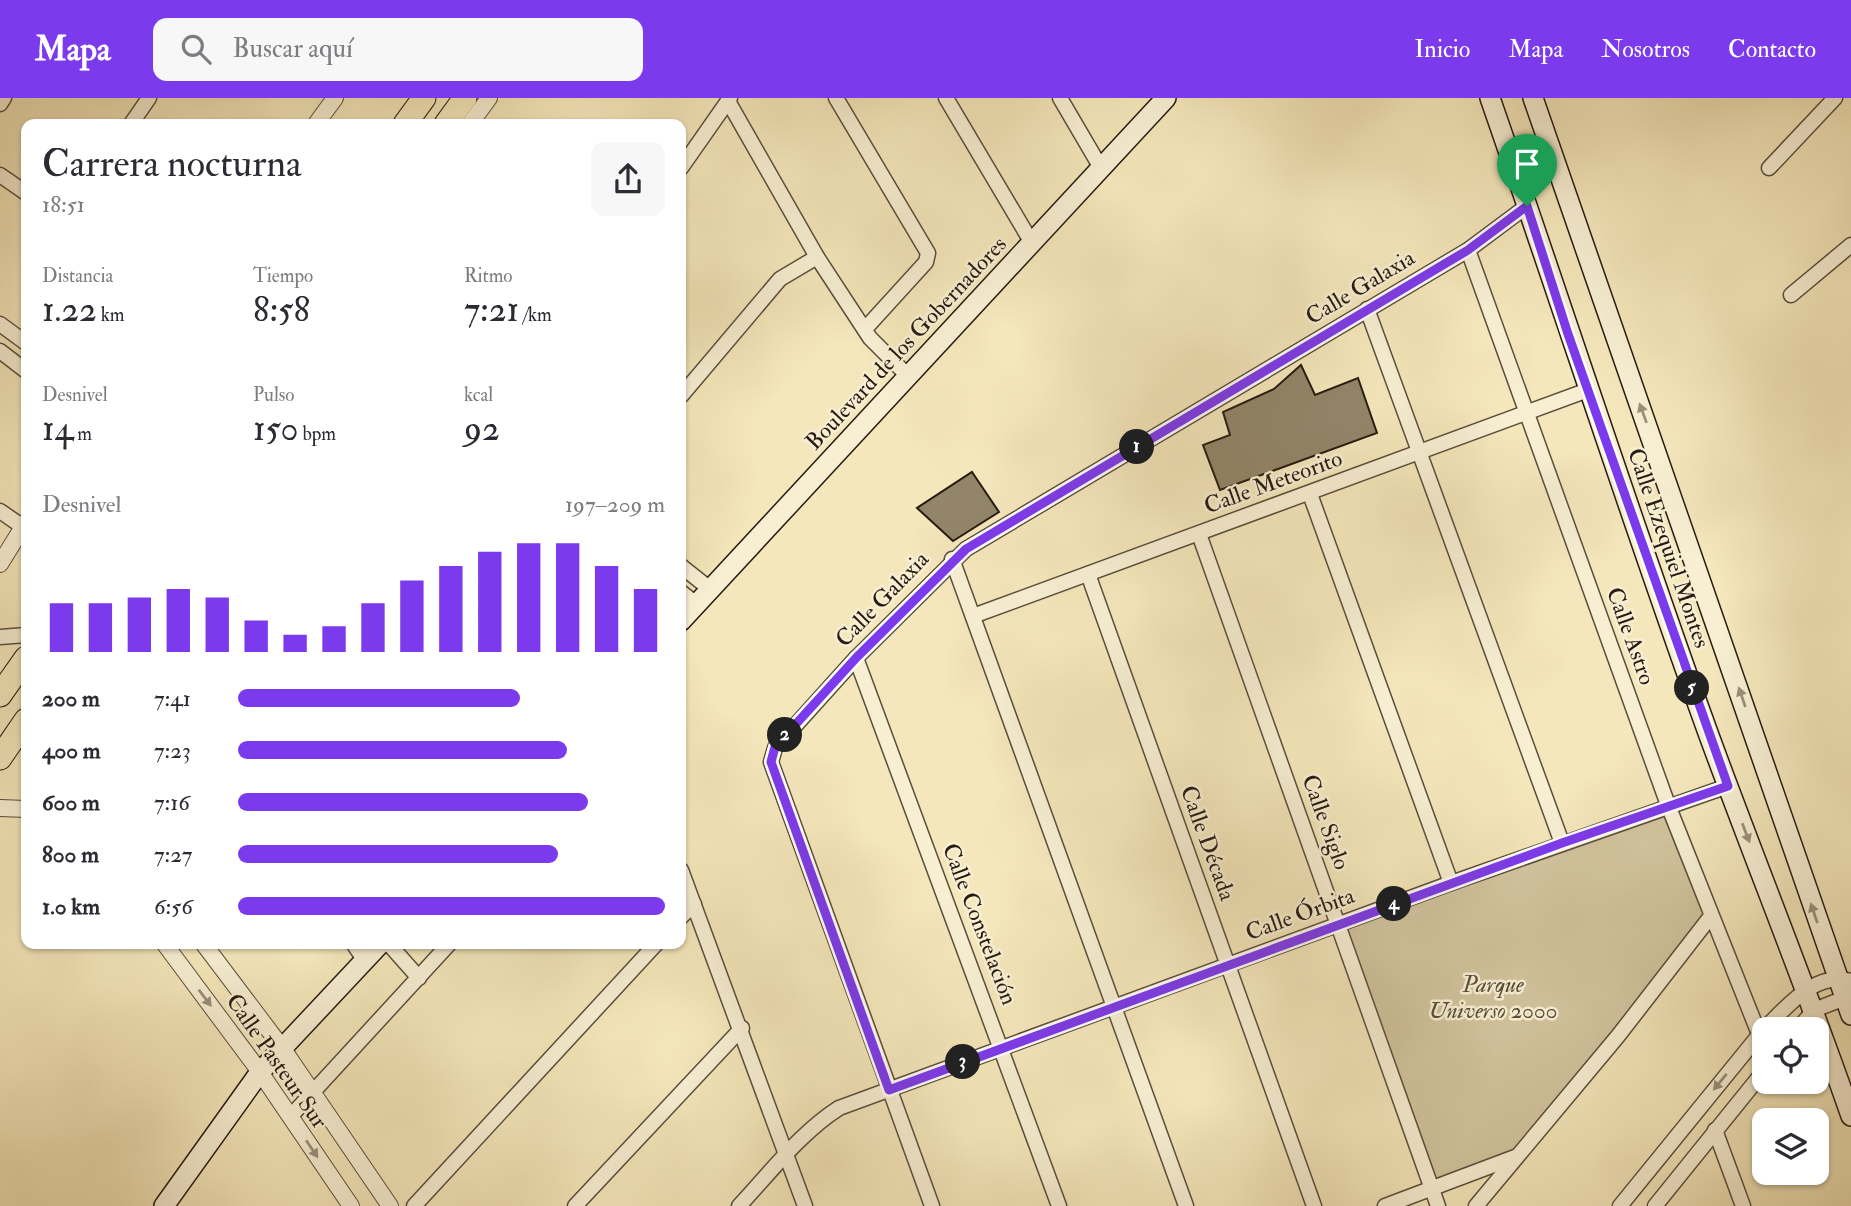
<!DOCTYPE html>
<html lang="es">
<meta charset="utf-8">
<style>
body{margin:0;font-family:"IM FELL Double Pica",serif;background:#f7f7f7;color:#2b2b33;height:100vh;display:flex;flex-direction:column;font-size:26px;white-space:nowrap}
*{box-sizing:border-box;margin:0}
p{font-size:23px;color:#7c7c81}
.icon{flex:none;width:38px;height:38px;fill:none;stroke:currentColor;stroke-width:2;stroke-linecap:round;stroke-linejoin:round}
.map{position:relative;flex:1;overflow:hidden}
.sheet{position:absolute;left:21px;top:21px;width:665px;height:830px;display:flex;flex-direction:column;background:#fff;border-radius:14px;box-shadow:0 2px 5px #0004}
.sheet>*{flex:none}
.buttons{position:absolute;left:1752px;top:919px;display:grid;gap:14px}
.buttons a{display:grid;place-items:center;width:77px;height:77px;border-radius:14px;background:#fff;box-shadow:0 2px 5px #0004;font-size:35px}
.pin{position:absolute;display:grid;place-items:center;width:60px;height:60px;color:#fff;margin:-72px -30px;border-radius:50% 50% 50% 0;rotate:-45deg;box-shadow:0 0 7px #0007}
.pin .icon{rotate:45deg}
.km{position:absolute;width:35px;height:35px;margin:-18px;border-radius:50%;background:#222;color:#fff;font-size:19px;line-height:35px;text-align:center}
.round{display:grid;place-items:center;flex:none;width:74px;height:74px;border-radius:14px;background:#f7f7f7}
.headline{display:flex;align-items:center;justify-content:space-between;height:119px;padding:0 21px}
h1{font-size:38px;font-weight:600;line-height:52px}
.metrics{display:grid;grid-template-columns:repeat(3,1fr);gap:10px;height:119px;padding:7px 21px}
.metrics div{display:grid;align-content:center}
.metrics b{font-size:35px;font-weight:600}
.metrics small{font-size:19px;font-weight:400}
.metrics p{font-size:19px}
.chart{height:196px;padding:14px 21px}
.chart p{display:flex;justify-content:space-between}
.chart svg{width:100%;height:126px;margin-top:7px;stroke:#7c3aed;stroke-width:6}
ul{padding:0 21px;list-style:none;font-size:23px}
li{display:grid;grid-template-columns:112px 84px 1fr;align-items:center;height:52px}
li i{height:18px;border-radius:9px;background:#7c3aed}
header{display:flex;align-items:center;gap:42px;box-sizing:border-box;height:98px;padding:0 35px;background:#7c3aed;color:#fff}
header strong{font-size:33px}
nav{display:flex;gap:38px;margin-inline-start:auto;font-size:24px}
.search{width:490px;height:63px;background:#f7f7f7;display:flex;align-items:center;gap:18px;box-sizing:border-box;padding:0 24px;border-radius:14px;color:#7c7c81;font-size:26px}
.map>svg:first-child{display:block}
</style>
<header>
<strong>Mapa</strong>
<div class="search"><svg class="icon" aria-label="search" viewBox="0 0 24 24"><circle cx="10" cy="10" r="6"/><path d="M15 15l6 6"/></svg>Buscar aquí</div>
<nav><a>Inicio</a><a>Mapa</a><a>Nosotros</a><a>Contacto</a></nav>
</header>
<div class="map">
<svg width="1851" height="1108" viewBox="0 0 1851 1108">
<rect width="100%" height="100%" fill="#f4e7bb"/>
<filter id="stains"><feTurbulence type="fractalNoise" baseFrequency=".00286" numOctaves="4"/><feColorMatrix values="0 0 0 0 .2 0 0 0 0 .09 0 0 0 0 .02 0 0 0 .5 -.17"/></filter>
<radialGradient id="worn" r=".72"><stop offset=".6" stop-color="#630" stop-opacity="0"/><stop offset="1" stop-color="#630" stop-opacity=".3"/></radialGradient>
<path fill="#d1c49e" stroke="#7c7058" stroke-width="2" d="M1668,707L1711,818L1520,1057L1432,1090L1339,826Z"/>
<g fill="#928569" stroke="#271b11" stroke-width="2">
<path d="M1301,267L1315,297L1358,280L1377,335L1220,392L1203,347L1230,337L1223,314L1274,291Z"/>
<path d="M972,374L999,414L953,443L917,410Z"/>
</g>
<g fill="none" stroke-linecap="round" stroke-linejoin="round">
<g stroke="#5a4e3c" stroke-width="17">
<g id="minor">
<path d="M836,0L928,155L926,164L865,231"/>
<path d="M946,0L1032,145"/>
<path d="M1060,0L1101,70"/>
<path d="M728,3L817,159L870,240L908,278"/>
<path d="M0,6L4,0"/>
<path d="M131,26L149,0"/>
<path d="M681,70L730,0"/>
<path d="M1769,70L1835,0"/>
<path d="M0,77L26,95"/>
<path d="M1468,152L1668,707L1759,936"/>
<path d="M1791,197L1851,147"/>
<path d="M1367,211L1562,745"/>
<path d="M0,226L26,245"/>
<path d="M0,253L26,273"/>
<path d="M681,298L780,181L817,159"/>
<path d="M1310,396L1451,785"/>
<path d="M0,413L23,429"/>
<path d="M1199,436L1438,1108"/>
<path d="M952,461L1186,1108"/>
<path d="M681,468L710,491"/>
<path d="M1088,476L1314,1108"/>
<path d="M681,494L696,506"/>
<path d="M973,518L1588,292"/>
<path d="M0,539L26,537"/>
<path d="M856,560L1059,1108"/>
<path d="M681,772L805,1108"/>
<path d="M681,819L694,806"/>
<path d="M353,845L365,863"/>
<path d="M388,845L419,880"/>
<path d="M1764,931C1788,908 1815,873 1851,883"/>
<path d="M1798,931L1814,912L1845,900L1849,894"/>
<path d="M290,1019L450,845"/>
<path d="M1715,1032L1743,1108"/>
<path d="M414,1108L657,845"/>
<path d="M575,1108L742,930"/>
<path d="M739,1108C770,1075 800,1035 839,1010L1451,785L1728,688"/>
<path d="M932,1108L771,664L775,650L856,560L966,451L1468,152L1527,108"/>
<path d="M1385,1108L1515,1059"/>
<path d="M1476,1108L1618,938L1711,818"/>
<path d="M1620,1108L1764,931"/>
<path d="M1655,1108L1764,973"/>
</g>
</g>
<g stroke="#5a4e3c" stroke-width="18">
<g id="tertiary">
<path d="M316,26L335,0"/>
<path d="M470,26L489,0"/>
<path d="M0,466L26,424"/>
<path d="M0,710L26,711"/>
<path d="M164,845L260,974L351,1108"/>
<path d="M203,845L283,951L390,1108"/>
</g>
</g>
<g stroke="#271b11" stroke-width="22">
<g id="secondary">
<path d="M1490,0C1563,210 1631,422 1707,632C1754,761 1806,888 1851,1018"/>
<path d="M1533,0L1851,917"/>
<path d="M681,523L1166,0"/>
<path d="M164,1108L260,974L381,845"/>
</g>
</g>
<g stroke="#271b11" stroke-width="25">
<g id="trunk">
<path d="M405,26L424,0"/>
<path d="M446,26L465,0"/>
<path d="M0,597L26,560"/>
<path d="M0,660L26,622"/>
</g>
</g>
<use href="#minor" stroke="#f8efd3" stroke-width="14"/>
<use href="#tertiary" stroke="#f8efd3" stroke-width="16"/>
<use href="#secondary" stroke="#f8efd3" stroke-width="19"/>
<use href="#trunk" stroke="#f4e7bb" stroke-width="23"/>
</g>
<defs><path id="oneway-solid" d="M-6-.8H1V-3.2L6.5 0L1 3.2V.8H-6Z" transform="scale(1.75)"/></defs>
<g fill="#9a907c">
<use href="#oneway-solid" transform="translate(1643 315) rotate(-110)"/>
<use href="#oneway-solid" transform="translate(1742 599) rotate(-109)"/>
<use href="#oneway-solid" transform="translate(1746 735) rotate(69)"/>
<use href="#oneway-solid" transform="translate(1814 815) rotate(-109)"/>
<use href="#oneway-solid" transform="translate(205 900) rotate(53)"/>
<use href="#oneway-solid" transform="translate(1720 984) rotate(129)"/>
<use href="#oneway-solid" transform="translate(312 1051) rotate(56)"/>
</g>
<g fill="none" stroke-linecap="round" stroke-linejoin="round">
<g stroke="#fff" stroke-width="14">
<path id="route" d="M1527,108L1568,236L1728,688L1562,745L889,992L771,664L775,649L856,560L966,451L1468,152Z"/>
</g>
<use href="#route" stroke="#7c3aed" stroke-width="9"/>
</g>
<g text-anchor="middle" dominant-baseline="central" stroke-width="5" stroke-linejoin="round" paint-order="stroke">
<g font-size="23" fill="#271b11" stroke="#f8efd3">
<text transform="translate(1360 189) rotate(-31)">Calle Galaxia</text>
<text transform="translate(906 245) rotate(-47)">Boulevard de los Gobernadores</text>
<text transform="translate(1273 384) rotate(-20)">Calle Meteorito</text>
<text transform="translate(1669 450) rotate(71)">Calle Ezequiel Montes</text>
<text transform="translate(882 501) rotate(-46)">Calle Galaxia</text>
<text transform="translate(1631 538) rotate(70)">Calle Astro</text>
<text transform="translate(1326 724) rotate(70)">Calle Siglo</text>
<text transform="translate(1208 745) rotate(70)">Calle Década</text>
<text transform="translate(1300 816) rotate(-20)">Calle Órbita</text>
<text transform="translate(980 826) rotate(69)">Calle Constelación</text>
<text transform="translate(277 963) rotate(55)">Calle Pasteur Sur</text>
</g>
<g font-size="23" font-style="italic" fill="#5a4e3b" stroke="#f8efd3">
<text x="1493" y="886">Parque<tspan x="1493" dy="26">Universo 2000</tspan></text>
</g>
</g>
<rect width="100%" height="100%" filter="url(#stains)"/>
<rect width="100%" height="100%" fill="url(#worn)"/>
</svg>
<div class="buttons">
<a><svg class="icon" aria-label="locate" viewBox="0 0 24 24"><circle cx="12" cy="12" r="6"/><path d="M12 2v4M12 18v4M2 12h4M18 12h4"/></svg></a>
<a><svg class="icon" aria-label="layers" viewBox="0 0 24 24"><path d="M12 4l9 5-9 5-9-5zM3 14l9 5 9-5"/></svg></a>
</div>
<div class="pin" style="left:1527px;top:108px;background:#1e9e55"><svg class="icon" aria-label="arrive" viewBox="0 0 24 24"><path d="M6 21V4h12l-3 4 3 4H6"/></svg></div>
<b class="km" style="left:1137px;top:349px">1</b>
<b class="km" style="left:785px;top:637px">2</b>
<b class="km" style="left:963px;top:964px">3</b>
<b class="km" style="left:1394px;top:806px">4</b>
<b class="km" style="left:1692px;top:590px">5</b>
<section class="sheet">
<div class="headline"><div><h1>Carrera nocturna</h1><p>18:51</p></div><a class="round"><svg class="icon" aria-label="share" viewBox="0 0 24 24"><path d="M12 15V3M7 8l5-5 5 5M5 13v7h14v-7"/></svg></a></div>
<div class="metrics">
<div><p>Distancia</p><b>1.22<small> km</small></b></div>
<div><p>Tiempo</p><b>8:58</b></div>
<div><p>Ritmo</p><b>7:21<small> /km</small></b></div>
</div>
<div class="metrics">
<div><p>Desnivel</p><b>14<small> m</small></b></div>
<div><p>Pulso</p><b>150<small> bpm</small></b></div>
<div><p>kcal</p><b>92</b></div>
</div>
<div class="chart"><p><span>Desnivel</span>197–209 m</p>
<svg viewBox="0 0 160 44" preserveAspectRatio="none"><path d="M5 44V27M15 44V27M25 44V25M35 44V22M45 44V25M55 44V33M65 44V38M75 44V35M85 44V27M95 44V19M105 44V14M115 44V9M125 44V6M135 44V6M145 44V14M155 44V22"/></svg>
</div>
<ul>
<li><b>200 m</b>7:41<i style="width:66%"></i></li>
<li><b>400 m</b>7:23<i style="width:77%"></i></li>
<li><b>600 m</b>7:16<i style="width:82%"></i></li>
<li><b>800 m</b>7:27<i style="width:75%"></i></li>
<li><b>1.0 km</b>6:56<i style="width:100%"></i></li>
</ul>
</section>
</div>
